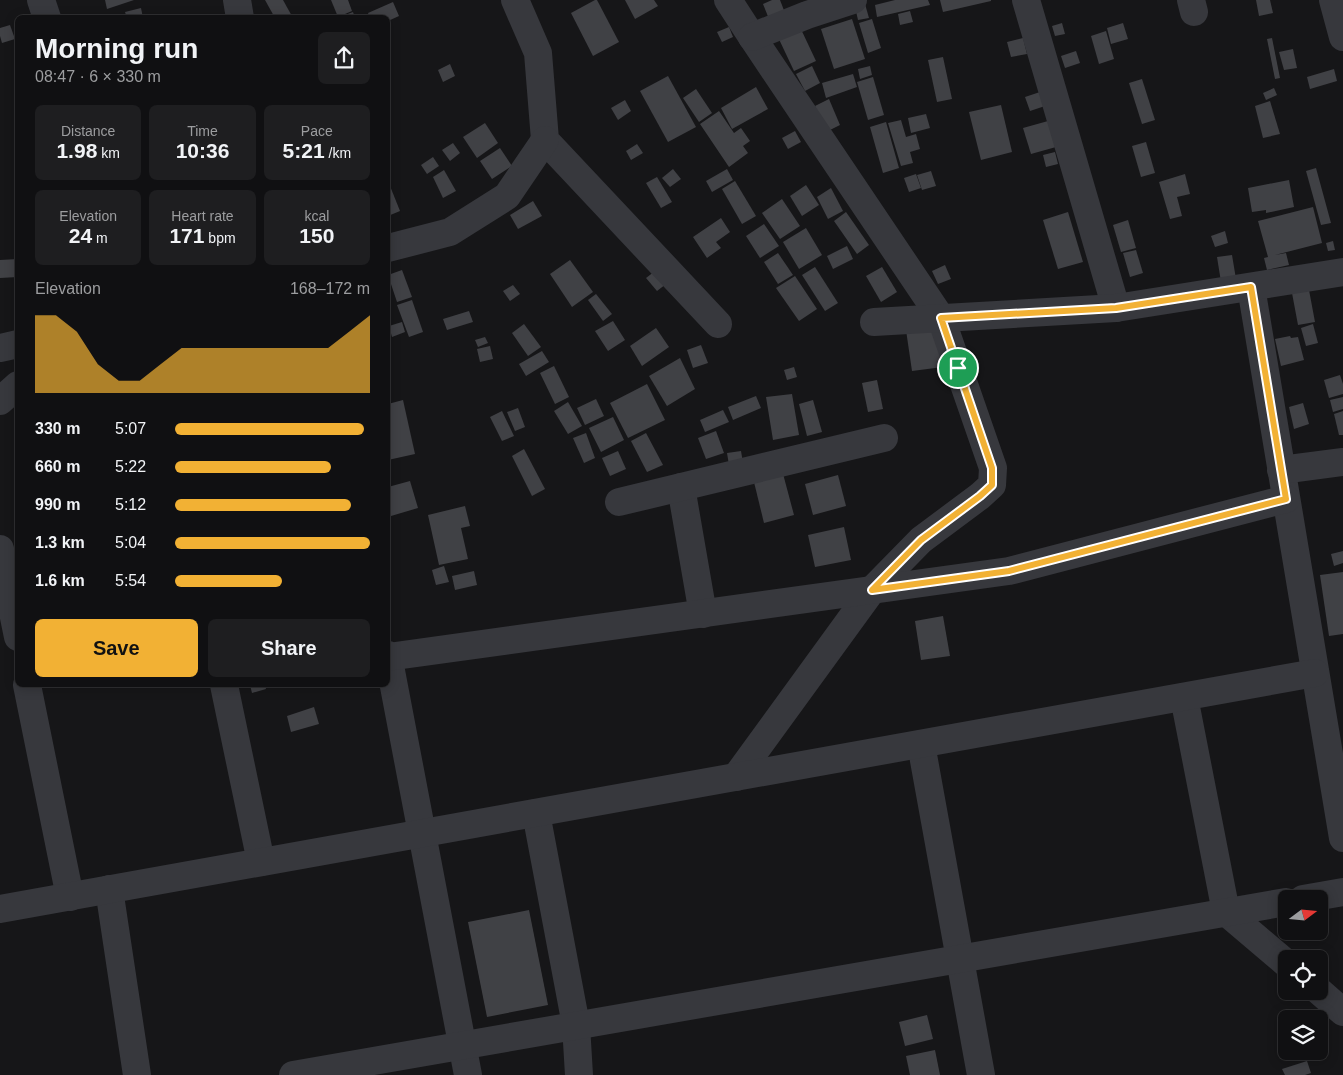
<!DOCTYPE html>
<meta charset="utf-8">
<style>
body{margin:0;font-family:Helvetica,sans-serif;background:#1e1e20;color:#f1f3f6;height:100vh;display:flex;flex-direction:column;font-size:19px;white-space:nowrap}
*{box-sizing:border-box;margin:0}
p{font-size:16px;color:#9c9d9f}
.icon{flex:none;width:28px;height:28px;fill:none;stroke:currentColor;stroke-width:2;stroke-linecap:round;stroke-linejoin:round}
.map{position:relative;flex:1;overflow:hidden}
.side{position:absolute;left:15px;top:15px;width:375px;height:672px;display:flex;flex-direction:column;background:#101012;border-radius:8px;box-shadow:0 2px 12px #0003,0 0 0 1px #303032}
.side>*{flex:none}
.needle{width:32px;rotate:74deg}
.controls{position:absolute;left:1278px;top:890px;display:grid;gap:10px}
.controls a{display:grid;place-items:center;width:50px;height:50px;border-radius:8px;background:#101012;box-shadow:0 2px 12px #0003,0 0 0 1px #303032;font-size:25px}
.pin{position:absolute;display:grid;place-items:center;width:42px;height:42px;color:#fff;margin:-21px;border:2px solid #fff;border-radius:50%;box-shadow:0 1px 5px #0007}
.round{display:grid;place-items:center;flex:none;width:52px;height:52px;border-radius:8px;background:#1e1e20}
.overview{display:flex;align-items:center;justify-content:space-between;height:85px;padding:0 20px}
h1{font-size:28px;font-weight:700;line-height:38px}
.metrics{display:grid;grid-template-columns:repeat(3,1fr);gap:8px;height:85px;padding:5px 20px}
.metrics div{display:grid;align-content:center;border-radius:8px;background:#1e1e20;text-align:center}
.metrics b{font-size:21px;font-weight:700}
.metrics small{font-size:14px;font-weight:400}
.metrics p{font-size:14px}
.chart{height:140px;padding:10px 20px}
.chart p{display:flex;justify-content:space-between}
.chart svg{width:100%;height:90px;margin-top:5px;fill:#f2b134;opacity:.7}
.button{display:flex;gap:10px;margin-top:auto;padding:10px 20px}
.button a{flex:1;height:58px;border-radius:8px;background:#f2b134;color:#111;font-size:20px;font-weight:700;line-height:58px;text-align:center}
.button a+a{background:#1e1e20;color:#f1f3f6}
ul{padding:0 20px;list-style:none;font-size:16px}
li{display:grid;grid-template-columns:80px 60px 1fr;align-items:center;height:38px}
li i{height:12px;border-radius:6px;background:#f2b134}
.map>svg:first-child{display:block}
</style>
<div class="map">
<svg width="1343" height="1075" viewBox="0 0 1343 1075">
<rect width="100%" height="100%" fill="#161618"/>
<g fill="#404145">
<path d="M105,0H134L107,9Z"/>
<path d="M265,0H283L293,18H275Z"/>
<path d="M331,0H348L352,11L338,17Z"/>
<path d="M595,0H597L619,42L593,56L571,13Z"/>
<path d="M625,0H654L658,6L635,19Z"/>
<path d="M772,0H780L785,13L769,19L763,4Z"/>
<path d="M895,0H928L930,5L877,17L875,5Z"/>
<path d="M940,0H991V1L943,12Z"/>
<path d="M1256,0H1270L1273,13L1259,16Z"/>
<path d="M393,2L399,16L388,21V18H370L368,13Z"/>
<path d="M865,4L869,18L858,20L855,7Z"/>
<path d="M141,8L143,18H127L125,12Z"/>
<path d="M910,11L913,22L900,25L898,14Z"/>
<path d="M353,12L355,18H340V17Z"/>
<path d="M852,19L865,59L834,69L821,29Z"/>
<path d="M872,19L881,48L868,53L859,23Z"/>
<path d="M1062,23L1065,34L1055,36L1052,26Z"/>
<path d="M1123,23L1128,39L1111,44L1107,28Z"/>
<path d="M10,25L15,39L2,43L0,36V28Z"/>
<path d="M799,25L816,61L794,71L777,35Z"/>
<path d="M729,27L733,37L722,42L717,32Z"/>
<path d="M1106,31L1114,59L1099,64L1091,36Z"/>
<path d="M1023,38L1027,54L1011,57L1007,42Z"/>
<path d="M1272,38L1280,78L1275,79L1267,39Z"/>
<path d="M1293,49L1297,68L1284,70L1279,52Z"/>
<path d="M1076,51L1080,63L1065,68L1061,56Z"/>
<path d="M943,57L952,99L937,102L928,60Z"/>
<path d="M450,64L455,76L443,82L438,70Z"/>
<path d="M812,66L820,83L805,91L796,74Z"/>
<path d="M870,66L872,75L860,79L858,69Z"/>
<path d="M1334,69L1337,81L1310,89L1307,77Z"/>
<path d="M853,74L857,87L826,98L822,83Z"/>
<path d="M668,76L696,127L668,142L640,91Z"/>
<path d="M873,77L884,115L868,120L857,82Z"/>
<path d="M1142,79L1155,120L1142,124L1129,83Z"/>
<path d="M756,87L768,109L732,129L721,108Z"/>
<path d="M1274,88L1277,95L1266,100L1263,93Z"/>
<path d="M696,89L712,113L699,122L683,98Z"/>
<path d="M1040,92L1045,106L1030,111L1025,97Z"/>
<path d="M829,99L840,125L826,132L815,106Z"/>
<path d="M625,100L631,111L618,120L611,108Z"/>
<path d="M1270,101L1280,134L1263,138L1255,106Z"/>
<path d="M1001,105L1012,152L981,160L969,112Z"/>
<path d="M719,111L734,133L741,128L750,141L743,146L748,153L729,167L700,124Z"/>
<path d="M926,114L930,128L911,133L908,118Z"/>
<path d="M901,120L906,137L916,134L920,149L910,152L913,163L901,166L888,123Z"/>
<path d="M1048,121L1056,147L1031,154L1023,128Z"/>
<path d="M886,122L899,168L883,173L870,127Z"/>
<path d="M485,123L498,143L477,158L463,137Z"/>
<path d="M795,131L801,142L788,149L782,138Z"/>
<path d="M1146,142L1155,173L1141,177L1132,146Z"/>
<path d="M453,143L460,153L450,161L442,150Z"/>
<path d="M637,144L643,153L631,160L626,151Z"/>
<path d="M500,148L512,166L492,179L480,161Z"/>
<path d="M1055,152L1058,164L1046,167L1043,155Z"/>
<path d="M433,157L439,166L427,174L421,165Z"/>
<path d="M1316,168L1331,223L1321,225L1306,171Z"/>
<path d="M673,169L681,179L670,187L662,178Z"/>
<path d="M727,169L733,180L712,192L706,181Z"/>
<path d="M444,170L456,191L443,198L433,177Z"/>
<path d="M931,171L936,186L922,190L917,175Z"/>
<path d="M916,174L921,188L909,192L904,178Z"/>
<path d="M1185,174L1190,194L1177,197L1182,216L1170,219L1159,182Z"/>
<path d="M657,177L672,202L661,208L646,183Z"/>
<path d="M1289,180L1294,207L1266,213V210L1252,212L1248,188Z"/>
<path d="M388,181L400,211L388,216Z"/>
<path d="M735,181L756,216L742,224L722,189Z"/>
<path d="M806,185L819,205L802,216L790,196Z"/>
<path d="M831,188L843,211L828,219L817,197Z"/>
<path d="M782,199L800,226L780,239L762,213Z"/>
<path d="M533,201L542,216L518,229L510,215Z"/>
<path d="M1313,207L1322,243L1275,255L1286,253L1289,265L1267,270L1264,258L1268,257L1258,221Z"/>
<path d="M846,212L869,245L857,254L834,221Z"/>
<path d="M1068,212L1083,262L1058,269L1043,220Z"/>
<path d="M721,218L730,232L716,242L721,248L707,258L693,237Z"/>
<path d="M1128,220L1136,248L1121,252L1113,225Z"/>
<path d="M764,224L779,246L760,258L746,236Z"/>
<path d="M806,228L822,255L799,269L783,242Z"/>
<path d="M1225,231L1228,243L1215,247L1211,236Z"/>
<path d="M1333,241L1335,250L1328,251L1326,243Z"/>
<path d="M847,246L853,259L833,269L827,256Z"/>
<path d="M1136,250L1143,273L1130,277L1123,253Z"/>
<path d="M778,253L793,275L778,284L764,262Z"/>
<path d="M1232,255L1236,279L1221,282L1217,257Z"/>
<path d="M18,259V277L0,278V260Z"/>
<path d="M570,260L593,292L572,307L550,274Z"/>
<path d="M945,265L951,279L938,284L932,271Z"/>
<path d="M815,267L838,303L825,311L802,275Z"/>
<path d="M882,267L897,292L881,302L866,276Z"/>
<path d="M659,268L670,281L657,291L646,278Z"/>
<path d="M402,270L412,297L397,302L388,275Z"/>
<path d="M795,276L817,309L799,321L776,288Z"/>
<path d="M513,285L520,294L510,301L503,291Z"/>
<path d="M1309,290L1315,322L1298,325L1292,293Z"/>
<path d="M596,294L612,314L603,321L588,300Z"/>
<path d="M412,300L423,332L409,337L397,305Z"/>
<path d="M469,311L473,322L447,330L443,319Z"/>
<path d="M613,321L625,340L608,351L595,331Z"/>
<path d="M402,322L405,332L392,337L389,326Z"/>
<path d="M524,324L541,347L528,356L512,333Z"/>
<path d="M1313,324L1318,343L1306,346L1301,328Z"/>
<path d="M937,326L943,367L912,371L906,330Z"/>
<path d="M656,328L669,347L642,366L630,346Z"/>
<path d="M1290,336L1291,338L1298,337L1304,360L1281,366L1275,339Z"/>
<path d="M485,337L488,343L478,347L475,340Z"/>
<path d="M701,345L708,363L693,368L687,350Z"/>
<path d="M490,346L493,359L480,362L477,349Z"/>
<path d="M542,351L549,362L526,376L519,364Z"/>
<path d="M680,358L695,389L667,406L649,376Z"/>
<path d="M554,366L569,397L555,404L540,373Z"/>
<path d="M794,367L797,377L787,380L784,370Z"/>
<path d="M1340,375L1343,384V394L1329,398L1324,380Z"/>
<path d="M877,380L883,409L868,412L862,383Z"/>
<path d="M647,384L665,420L628,438L610,403Z"/>
<path d="M792,394L799,435L773,440L766,397Z"/>
<path d="M756,396L761,408L733,420L728,407Z"/>
<path d="M1343,397V409L1333,412L1330,400Z"/>
<path d="M596,399L604,416L585,425L577,408Z"/>
<path d="M403,400L415,454L388,460V404Z"/>
<path d="M813,400L822,432L807,436L799,404Z"/>
<path d="M568,402L582,426L568,434L554,411Z"/>
<path d="M1303,403L1309,424L1294,429L1289,407Z"/>
<path d="M518,408L525,427L515,431L507,412Z"/>
<path d="M723,410L729,422L705,432L700,420Z"/>
<path d="M502,411L514,436L502,441L490,417Z"/>
<path d="M1343,411V435H1339L1334,414Z"/>
<path d="M613,417L624,440L601,452L589,428Z"/>
<path d="M716,431L724,453L706,459L698,438Z"/>
<path d="M586,433L595,458L584,463L573,438Z"/>
<path d="M646,433L663,465L647,472L631,441Z"/>
<path d="M524,449L545,489L532,496L512,456Z"/>
<path d="M618,451L626,469L610,476L602,458Z"/>
<path d="M741,451L743,463L729,465L727,453Z"/>
<path d="M782,470L794,515L764,523L753,478Z"/>
<path d="M838,475L846,506L813,515L805,484Z"/>
<path d="M410,481L418,508L391,516L388,504V487Z"/>
<path d="M465,506L470,526L461,528L468,559L439,565L428,515Z"/>
<path d="M844,527L851,560L815,567L808,535Z"/>
<path d="M1343,551V563L1334,566L1331,554Z"/>
<path d="M444,566L449,582L436,585L432,570Z"/>
<path d="M474,571L477,585L455,590L452,576Z"/>
<path d="M1343,572V634L1329,636L1320,575Z"/>
<path d="M943,616L950,656L921,660L915,621Z"/>
<path d="M250,685H265L266,689L252,693Z"/>
<path d="M314,707L319,724L291,732L287,716Z"/>
<path d="M529,910L548,1005L487,1017L468,922Z"/>
<path d="M927,1015L933,1039L905,1046L899,1022Z"/>
<path d="M935,1050L940,1075H910L906,1056Z"/>
<path d="M1307,1061L1311,1073L1305,1075H1285L1282,1069Z"/>
</g>
<g fill="none" stroke-linecap="round" stroke-linejoin="round">
<g stroke="#37383d" stroke-width="28">
<path d="M41,0L47,18"/>
<path d="M237,0L240,18"/>
<path d="M515,0L538,53L545,140L718,324"/>
<path d="M728,0L752,37L941,318L993,468L992,485L980,496L921,540L872,590L736,777"/>
<path d="M1026,0L1116,308"/>
<path d="M1191,0L1194,12"/>
<path d="M1333,0L1343,37"/>
<path d="M752,37L807,15L853,0"/>
<path d="M388,248L450,232L507,196L545,140"/>
<path d="M1251,287L1343,838"/>
<path d="M874,322L1116,308L1343,272"/>
<path d="M0,348L18,344"/>
<path d="M0,401L18,385"/>
<path d="M1281,470L1343,462"/>
<path d="M681,487L703,614"/>
<path d="M619,502L884,438"/>
<path d="M0,549L18,637"/>
<path d="M388,655L468,1075"/>
<path d="M388,657L1009,571L1286,499"/>
<path d="M27,685L70,897"/>
<path d="M224,685L261,862"/>
<path d="M1184,697L1226,912L1286,963"/>
<path d="M921,744L981,1075"/>
<path d="M536,813L576,1025L579,1075"/>
<path d="M109,889L137,1075"/>
<path d="M1303,899L1343,892"/>
<path d="M0,909L1315,673"/>
<path d="M1319,991L1343,1012"/>
<path d="M293,1075L1286,902"/>
</g>
</g>
<g fill="none" stroke-linecap="round" stroke-linejoin="round">
<g stroke="#fff" stroke-width="10">
<path id="route" d="M1251,287L1286,499L1009,571L872,590L921,540L980,496L992,485V468L941,318L1116,308Z"/>
</g>
<use href="#route" stroke="#f2b134" stroke-width="6"/>
</g>
</svg>
<div class="controls">
<a><svg class="needle" viewBox="-14 -14 28 28"><path d="M0-13l5 13h-10z" fill="#e53935"/><path d="M0 13l5-13h-10z" fill="#9c9d9f"/></svg></a>
<a><svg class="icon" aria-label="locate" viewBox="0 0 24 24"><circle cx="12" cy="12" r="6"/><path d="M12 2v4M12 18v4M2 12h4M18 12h4"/></svg></a>
<a><svg class="icon" aria-label="layers" viewBox="0 0 24 24"><path d="M12 4l9 5-9 5-9-5zM3 14l9 5 9-5"/></svg></a>
</div>
<div class="pin" style="left:958px;top:368px;background:#1e9e55"><svg class="icon" aria-label="arrive" viewBox="0 0 24 24"><path d="M6 21V4h12l-3 4 3 4H6"/></svg></div>
<section class="side">
<div class="overview"><div><h1>Morning run</h1><p>08:47 · 6 × 330 m</p></div><a class="round"><svg class="icon" aria-label="share" viewBox="0 0 24 24"><path d="M12 15V3M7 8l5-5 5 5M5 13v7h14v-7"/></svg></a></div>
<div class="metrics">
<div><p>Distance</p><b>1.98<small> km</small></b></div>
<div><p>Time</p><b>10:36</b></div>
<div><p>Pace</p><b>5:21<small> /km</small></b></div>
</div>
<div class="metrics">
<div><p>Elevation</p><b>24<small> m</small></b></div>
<div><p>Heart rate</p><b>171<small> bpm</small></b></div>
<div><p>kcal</p><b>150</b></div>
</div>
<div class="chart"><p><span>Elevation</span>168–172 m</p>
<svg viewBox="0 0 160 44" preserveAspectRatio="none"><path d="M0 44V6L10 6L20 14L30 30L40 38L50 38L60 30L70 22L80 22L90 22L100 22L110 22L120 22L130 22L140 22L150 14L160 6V44z"/></svg>
</div>
<ul>
<li><b>330 m</b>5:07<i style="width:97%"></i></li>
<li><b>660 m</b>5:22<i style="width:80%"></i></li>
<li><b>990 m</b>5:12<i style="width:90%"></i></li>
<li><b>1.3 km</b>5:04<i style="width:100%"></i></li>
<li><b>1.6 km</b>5:54<i style="width:55%"></i></li>
</ul>
<div class="button"><a>Save</a><a>Share</a></div>
</section>
</div>
